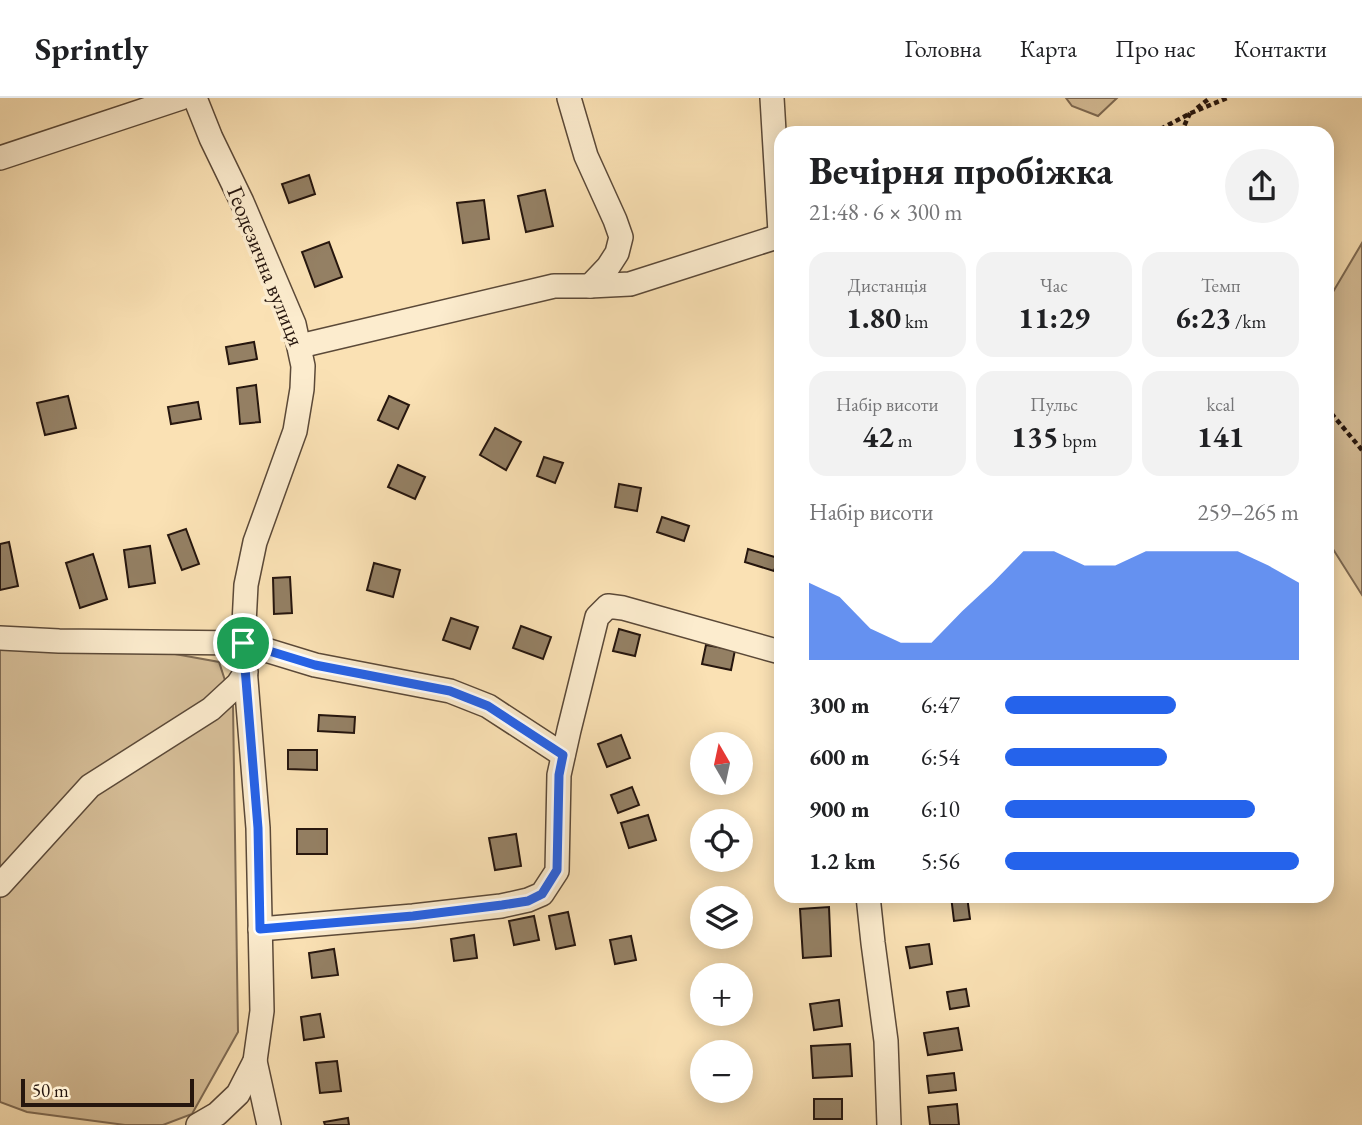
<!DOCTYPE html>
<html lang="uk">
<meta charset="utf-8">
<style>
body{margin:0;font-family:"EB Garamond",serif;background:#f2f2f2;color:#202124;height:100vh;display:flex;flex-direction:column;font-size:26px;white-space:nowrap}
*{box-sizing:border-box;margin:0}
p{font-size:23px;color:#757577}
.icon{flex:none;width:38px;height:38px;fill:none;stroke:currentColor;stroke-width:2;stroke-linecap:round;stroke-linejoin:round}
.map{position:relative;flex:1;overflow:hidden}
.details{position:absolute;left:774px;top:28px;width:560px;height:777px;display:flex;flex-direction:column;background:#fff;border-radius:21px;box-shadow:0 4px 18px #0003}
.details>*{flex:none}
.needle{width:46px;rotate:351deg}
.controls{position:absolute;left:690px;top:634px;display:grid;gap:14px}
.controls a{display:grid;place-items:center;width:63px;height:63px;border-radius:50%;background:#fff;box-shadow:0 4px 18px #0003;font-size:35px}
.scale{position:absolute;left:21px;bottom:18px;width:173px;box-sizing:border-box;padding-left:7px;border:4px solid #26160e;border-top:0;font-size:19px;line-height:24px;white-space:nowrap;color:#26160e;-webkit-text-stroke:5px #fcecce;paint-order:stroke}
.pin{position:absolute;display:grid;place-items:center;width:60px;height:60px;color:#fff;margin:-30px;border:4px solid #fff;border-radius:50%;box-shadow:0 2px 7px #0007}
.round{display:grid;place-items:center;flex:none;width:74px;height:74px;border-radius:37px;background:#f2f2f2}
.head{display:flex;align-items:center;justify-content:space-between;height:119px;padding:0 35px}
h1{font-size:38px;font-weight:700;line-height:52px}
.figures{display:grid;grid-template-columns:repeat(3,1fr);gap:10px;height:119px;padding:7px 35px}
.figures div{display:grid;align-content:center;border-radius:18px;background:#f2f2f2;text-align:center}
.figures b{font-size:30px;font-weight:700}
.figures small{font-size:19px;font-weight:400}
.figures p{font-size:19px}
.chart{height:196px;padding:14px 35px}
.chart p{display:flex;justify-content:space-between}
.chart svg{width:100%;height:126px;margin-top:7px;fill:#2563eb;opacity:.7}
ul{padding:0 35px;list-style:none;font-size:23px}
li{display:grid;grid-template-columns:112px 84px 1fr;align-items:center;height:52px}
li i{height:18px;border-radius:9px;background:#2563eb}
header{display:flex;align-items:center;gap:42px;box-sizing:border-box;height:98px;padding:0 35px;background:#fff;border-bottom:2px solid #e0e0e0}
header strong{font-size:33px}
nav{display:flex;gap:38px;margin-inline-start:auto;font-size:24px}
.map>svg:first-child{display:block}
</style>
<header>
<strong>Sprintly</strong>
<nav><a>Головна</a><a>Карта</a><a>Про нас</a><a>Контакти</a></nav>
</header>
<div class="map">
<svg width="1362" height="1027" viewBox="0 0 1362 1027">
<rect width="100%" height="100%" fill="#fae1b4"/>
<filter id="stains"><feTurbulence type="fractalNoise" baseFrequency=".00286" numOctaves="4"/><feColorMatrix values="0 0 0 0 .2 0 0 0 0 .09 0 0 0 0 .02 0 0 0 .5 -.17"/></filter>
<radialGradient id="worn" r=".72"><stop offset=".6" stop-color="#630" stop-opacity="0"/><stop offset="1" stop-color="#630" stop-opacity=".3"/></radialGradient>
<g fill="#d6be98" stroke="#7e6a53" stroke-width="2">
<path d="M1066,0H1117L1098,18L1072,8Z"/>
<path d="M1362,145V497L1326,440L1327,204Z"/>
<path d="M0,549L175,556L219,564L233,607L238,934L192,1016L163,1027H125L27,1014L0,1004Z"/>
</g>
<g fill="#948064" stroke="#26160e" stroke-width="2">
<path d="M309,77L315,96L289,105L282,86Z"/>
<path d="M545,92L553,128L526,134L518,98Z"/>
<path d="M484,102L489,141L463,145L457,105Z"/>
<path d="M329,144L342,179L315,189L302,154Z"/>
<path d="M254,244L257,261L229,266L226,249Z"/>
<path d="M256,287L260,324L240,326L237,290Z"/>
<path d="M68,298L76,330L45,337L37,305Z"/>
<path d="M389,298L409,307L398,331L378,322Z"/>
<path d="M198,304L201,321L171,326L168,309Z"/>
<path d="M495,330L521,344L506,372L480,357Z"/>
<path d="M544,359L563,365L555,385L537,378Z"/>
<path d="M398,367L425,379L415,401L388,389Z"/>
<path d="M619,386L641,390L637,413L615,409Z"/>
<path d="M662,419L689,428L684,443L657,434Z"/>
<path d="M186,431L199,466L182,472L168,437Z"/>
<path d="M9,444L18,488L0,492V446Z"/>
<path d="M150,448L155,485L129,489L124,452Z"/>
<path d="M748,451L778,460L774,473L745,464Z"/>
<path d="M93,456L107,501L80,510L66,465Z"/>
<path d="M374,465L400,472L393,499L367,492Z"/>
<path d="M290,479L292,515L274,516L273,480Z"/>
<path d="M451,520L478,529L470,551L443,542Z"/>
<path d="M521,528L551,539L543,561L513,550Z"/>
<path d="M619,531L640,537L635,558L613,553Z"/>
<path d="M706,547L735,552L731,572L702,566Z"/>
<path d="M319,617L355,619L354,635L318,633Z"/>
<path d="M621,637L630,660L607,669L598,646Z"/>
<path d="M288,652H317V672L288,671Z"/>
<path d="M632,689L639,707L618,715L611,697Z"/>
<path d="M648,717L656,742L629,750L621,725Z"/>
<rect x="297" y="731" width="30" height="25"/>
<path d="M516,736L521,768L495,772L489,740Z"/>
<path d="M951,798H967L970,821L954,823Z"/>
<path d="M829,809L831,858L803,860L800,811Z"/>
<path d="M568,814L575,847L556,851L549,818Z"/>
<path d="M534,818L539,842L514,847L509,823Z"/>
<path d="M474,837L477,860L454,863L451,841Z"/>
<path d="M631,838L636,862L615,866L610,842Z"/>
<path d="M929,846L932,866L910,870L906,849Z"/>
<path d="M334,851L338,877L312,880L309,855Z"/>
<path d="M966,891L969,908L950,911L947,894Z"/>
<path d="M839,902L842,928L814,932L810,906Z"/>
<path d="M320,916L324,939L304,942L301,919Z"/>
<path d="M958,930L962,952L928,957L924,935Z"/>
<path d="M850,946L852,978L813,980L811,948Z"/>
<path d="M337,963L341,993L320,995L316,965Z"/>
<path d="M954,975L956,992L929,995L927,978Z"/>
<rect x="814" y="1001" width="28" height="20"/>
<path d="M957,1006L959,1027H930L928,1009Z"/>
<path d="M348,1020L349,1027H325L324,1024Z"/>
</g>
<g fill="none" stroke-linecap="round" stroke-linejoin="round">
<g stroke="#5b4938" stroke-width="26">
<g id="minor">
<path d="M195,0L211,40L242,104L294,226L303,268L302,291L295,333L255,444L246,487L243,545L258,730L262,913L255,963L238,996L217,1016L198,1027"/>
<path d="M569,0L586,58L615,122L621,139L617,155L608,169L590,188"/>
<path d="M772,0L780,134"/>
<path d="M0,60L181,0"/>
<path d="M300,248L554,188H590L630,186L780,138"/>
<path d="M0,540L59,543L243,545L315,567L450,593L488,608L563,657"/>
<path d="M0,787L90,688L211,611L238,586L246,574"/>
<path d="M868,798L873,845L886,943L889,1027"/>
<path d="M260,831L413,818L501,808L528,802L542,796L557,773L559,677L569,632L597,519L608,508L623,510L780,554"/>
<path d="M255,963L269,1027"/>
</g>
</g>
<g stroke="#26160e" stroke-width="4.5" stroke-dasharray="5 3.5" stroke-linecap="butt">
<path d="M1197,10L1210,0"/>
<path d="M1153,35L1191,15L1227,0"/>
<path d="M1181,35L1190,15"/>
<path d="M1326,309L1362,352"/>
</g>
<use href="#minor" stroke="#fcecce" stroke-width="23"/>
</g>
<g fill="none" stroke-linecap="round" stroke-linejoin="round">
<g stroke="#fff" stroke-width="14">
<path id="route" d="M243,545L315,567L450,593L488,608L563,657L559,677L557,772L542,796L528,803L502,807L413,818L260,831L258,730Z"/>
</g>
<use href="#route" stroke="#2563eb" stroke-width="9"/>
</g>
<g text-anchor="middle" dominant-baseline="central" stroke-width="7" stroke-linejoin="round" paint-order="stroke">
<g font-size="23" fill="#26160e" stroke="#fcecce">
<text transform="translate(266 168) rotate(68)">Геодезична вулиця</text>
</g>
</g>
<rect width="100%" height="100%" filter="url(#stains)"/>
<rect width="100%" height="100%" fill="url(#worn)"/>
</svg>
<div class="controls">
<a><svg class="needle" viewBox="-14 -14 28 28"><path d="M0-13l5 13h-10z" fill="#e53935"/><path d="M0 13l5-13h-10z" fill="#757577"/></svg></a>
<a><svg class="icon" aria-label="locate" viewBox="0 0 24 24"><circle cx="12" cy="12" r="6"/><path d="M12 2v4M12 18v4M2 12h4M18 12h4"/></svg></a>
<a><svg class="icon" aria-label="layers" viewBox="0 0 24 24"><path d="M12 4l9 5-9 5-9-5zM3 14l9 5 9-5"/></svg></a>
<a>+</a>
<a>−</a>
</div>
<div class="scale">50 m</div>
<div class="pin" style="left:243px;top:545px;background:#1e9e55"><svg class="icon" aria-label="arrive" viewBox="0 0 24 24"><path d="M6 21V4h12l-3 4 3 4H6"/></svg></div>
<section class="details">
<div class="head"><div><h1>Вечірня пробіжка</h1><p>21:48 · 6 × 300 m</p></div><a class="round"><svg class="icon" aria-label="share" viewBox="0 0 24 24"><path d="M12 15V3M7 8l5-5 5 5M5 13v7h14v-7"/></svg></a></div>
<div class="figures">
<div><p>Дистанція</p><b>1.80<small> km</small></b></div>
<div><p>Час</p><b>11:29</b></div>
<div><p>Темп</p><b>6:23<small> /km</small></b></div>
</div>
<div class="figures">
<div><p>Набір висоти</p><b>42<small> m</small></b></div>
<div><p>Пульс</p><b>135<small> bpm</small></b></div>
<div><p>kcal</p><b>141</b></div>
</div>
<div class="chart"><p><span>Набір висоти</span>259–265 m</p>
<svg viewBox="0 0 160 44" preserveAspectRatio="none"><path d="M0 44V17L10 22L20 33L30 38L40 38L50 27L60 17L70 6L80 6L90 11L100 11L110 6L120 6L130 6L140 6L150 11L160 17V44z"/></svg>
</div>
<ul>
<li><b>300 m</b>6:47<i style="width:58%"></i></li>
<li><b>600 m</b>6:54<i style="width:55%"></i></li>
<li><b>900 m</b>6:10<i style="width:85%"></i></li>
<li><b>1.2 km</b>5:56<i style="width:100%"></i></li>
</ul>
</section>
</div>
